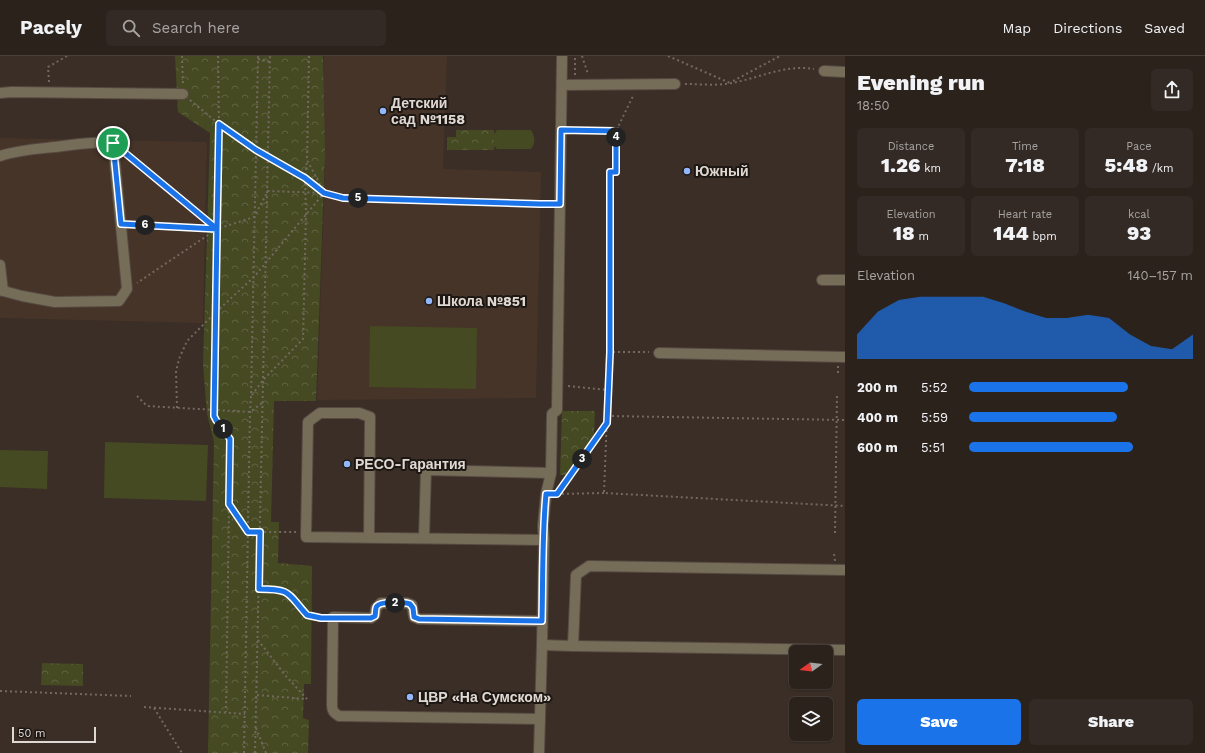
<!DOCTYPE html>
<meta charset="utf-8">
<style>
body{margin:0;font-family:"Work Sans",sans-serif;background:#342a25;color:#f1f3f6;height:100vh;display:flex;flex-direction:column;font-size:15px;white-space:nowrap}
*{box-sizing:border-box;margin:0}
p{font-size:13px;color:#a6a4a3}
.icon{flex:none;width:22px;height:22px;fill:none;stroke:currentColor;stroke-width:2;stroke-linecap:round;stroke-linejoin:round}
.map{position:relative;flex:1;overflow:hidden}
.details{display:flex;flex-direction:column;background:#2c221c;width:360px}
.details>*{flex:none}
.needle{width:26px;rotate:256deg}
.fabs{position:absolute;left:789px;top:589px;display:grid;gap:8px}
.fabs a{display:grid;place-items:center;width:44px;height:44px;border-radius:6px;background:#2c221c;box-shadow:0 1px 3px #0004,0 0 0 1px #483f3b;font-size:20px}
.scale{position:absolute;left:12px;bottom:10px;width:84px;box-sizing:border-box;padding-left:4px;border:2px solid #e0d8d2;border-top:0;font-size:11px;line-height:14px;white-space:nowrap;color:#e0d8d2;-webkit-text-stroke:3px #1d1714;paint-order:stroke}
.pin{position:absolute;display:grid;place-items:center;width:34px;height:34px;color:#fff;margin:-17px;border:2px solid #fff;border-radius:50%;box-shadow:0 1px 4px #0007}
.km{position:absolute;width:20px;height:20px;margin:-10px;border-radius:50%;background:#222;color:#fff;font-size:11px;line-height:20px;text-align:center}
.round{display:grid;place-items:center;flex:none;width:42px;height:42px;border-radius:6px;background:#342a25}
.overview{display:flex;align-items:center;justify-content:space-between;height:68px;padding:0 12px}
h1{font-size:22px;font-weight:800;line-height:30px}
.stats{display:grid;grid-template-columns:repeat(3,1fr);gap:6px;height:68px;padding:4px 12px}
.stats div{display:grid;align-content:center;border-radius:6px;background:#342a25;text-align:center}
.stats b{font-size:20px;font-weight:800}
.stats small{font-size:11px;font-weight:400}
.stats p{font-size:11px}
.chart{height:112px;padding:8px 12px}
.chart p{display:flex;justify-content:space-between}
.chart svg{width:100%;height:72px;margin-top:4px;fill:#1a73e8;opacity:.7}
.action{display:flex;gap:8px;margin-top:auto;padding:8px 12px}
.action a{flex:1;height:46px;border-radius:6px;background:#1a73e8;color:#fff;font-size:16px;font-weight:800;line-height:46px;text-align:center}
.action a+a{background:#342a25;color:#f1f3f6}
ul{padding:0 12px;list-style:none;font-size:13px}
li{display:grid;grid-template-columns:64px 48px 1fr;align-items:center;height:30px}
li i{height:10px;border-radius:5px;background:#1a73e8}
header{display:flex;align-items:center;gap:24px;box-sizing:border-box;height:56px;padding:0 20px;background:#2c221c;border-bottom:1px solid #483f3b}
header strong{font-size:19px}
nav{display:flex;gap:22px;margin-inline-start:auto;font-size:14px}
.search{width:280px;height:36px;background:#342a25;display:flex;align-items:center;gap:10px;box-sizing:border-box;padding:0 14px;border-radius:6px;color:#a6a4a3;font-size:15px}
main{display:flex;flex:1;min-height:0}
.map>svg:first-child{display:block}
</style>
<header>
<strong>Pacely</strong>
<div class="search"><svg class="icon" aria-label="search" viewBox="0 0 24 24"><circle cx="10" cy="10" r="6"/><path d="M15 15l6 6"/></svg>Search here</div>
<nav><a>Map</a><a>Directions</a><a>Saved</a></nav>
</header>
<main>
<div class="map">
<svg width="845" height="697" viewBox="0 0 845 697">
<defs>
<pattern id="forest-crowns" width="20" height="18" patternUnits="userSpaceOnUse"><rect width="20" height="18" fill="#454a22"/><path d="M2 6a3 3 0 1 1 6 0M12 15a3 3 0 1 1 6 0" fill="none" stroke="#606341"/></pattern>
</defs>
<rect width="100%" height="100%" fill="#3a2e26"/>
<g fill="#463428">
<path d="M324,0H447L443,113L541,116L536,342L317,344L325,110H320Z"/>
<path d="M0,82L207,86L203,267L0,262Z"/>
</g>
<g fill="#454a22">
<path d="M497,74H531C535,80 536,87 531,93H497L494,90V78Z"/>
<path d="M370,270L477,272L476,333L369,331Z"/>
<path d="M105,386L208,389L206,445L104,442Z"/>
<path d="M0,394L48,395L47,433L0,431Z"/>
</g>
<g fill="url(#forest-crowns)">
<path d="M175,0H323L325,97L316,345H274L271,466H279L278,507L312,510L311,628H304L303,662L309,664L308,697H208L214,386L207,358L203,308L210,77L178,56Z"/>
<path d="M456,74H494V94H447V81H456Z"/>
<path d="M562,355H595L594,378L567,419H560Z"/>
<path d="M42,607L83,608V630L41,629Z"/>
</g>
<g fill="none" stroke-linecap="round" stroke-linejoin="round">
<g stroke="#554942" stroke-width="12">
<g id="minor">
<path d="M824,15L845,16"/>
<path d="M562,29L675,28"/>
<path d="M0,37L12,36L183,38"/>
<path d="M0,100C18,94 36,93 55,91C74,89 94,85 113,87L127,233L119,245L55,246L22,240L0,234"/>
<path d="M0,209L3,235"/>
<path d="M822,224H845"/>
<path d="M659,297L845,301"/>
<path d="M369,482L370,361L359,357H320L308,366L306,481L544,484"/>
<path d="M424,482L426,414L551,417"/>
<path d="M542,589L544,484L543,470L546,438L551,417L552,358L557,354L562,0"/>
<path d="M573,590L845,594"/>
<path d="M540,663L339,660C334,657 332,655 332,649L333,561L371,562L375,559L376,552L381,547H407L412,549L414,561L419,563L542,565"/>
<path d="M539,697L542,589L573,590L576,519L589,510L845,514"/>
</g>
</g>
<g stroke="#746962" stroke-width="2" stroke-dasharray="2 3" stroke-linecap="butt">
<path d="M182,0L183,29"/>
<path d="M218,0L219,68L214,354L216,364L230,383L226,656"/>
<path d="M309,0L307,104L324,136"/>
<path d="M582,0L588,18"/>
<path d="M668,0L730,27"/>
<path d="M258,3L270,6"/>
<path d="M575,19V0"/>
<path d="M733,25L780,0"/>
<path d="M49,26L48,11L67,0"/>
<path d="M685,28C700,28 717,30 732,27C759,22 786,8 814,13"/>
<path d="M190,44L219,68L256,94L305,122L324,137L343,142L549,148"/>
<path d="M572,74L616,75L634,38"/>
<path d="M616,75V116H610V296H649"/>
<path d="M125,97L217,173L137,227"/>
<path d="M130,168L217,173L254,161L268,135L324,137"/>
<path d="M838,317V310"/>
<path d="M568,330L608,334L610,296"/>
<path d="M608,334L604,437L845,450"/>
<path d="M252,339L263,324L303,283L306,158L305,122L307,104"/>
<path d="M137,340L147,350L250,356L262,347"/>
<path d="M177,352L176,316L179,303L187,285L215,257L254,221L324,137"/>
<path d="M607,360L845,364"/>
<path d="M558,437L606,368"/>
<path d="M557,438L604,437"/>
<path d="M229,448L248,476H296"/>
<path d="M835,477L837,337"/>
<path d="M834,498L835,505"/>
<path d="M259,533C292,533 287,537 307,559L323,562"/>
<path d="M258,584L285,619L307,643"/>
<path d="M0,635L131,640"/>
<path d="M257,639L306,643"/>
<path d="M144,651L245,658"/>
<path d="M154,652L182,697"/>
<path d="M256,672L266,697"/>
<path d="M244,697L250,356L251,340L258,0"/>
<path d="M255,697L270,0"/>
</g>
<use href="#minor" stroke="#766d59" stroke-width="10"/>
</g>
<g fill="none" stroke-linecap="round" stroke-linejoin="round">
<g stroke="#fff" stroke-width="8">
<path id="route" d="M113,87L217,173L214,360L216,364L230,383L229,448L248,476H260L259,533C292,533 287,537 307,559L321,562H371L375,560C376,556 375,552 377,550C381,545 403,546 410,548L413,552L414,561L419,563L542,565C543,523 542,480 546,438H557L607,367L610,296V116H616V75L561,74L560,148H540L343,142L324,137L305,122L256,94L219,68L217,173L121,168L113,87"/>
</g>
<use href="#route" stroke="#1a73e8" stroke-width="5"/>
</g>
<g fill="#93b7fd" stroke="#1d1714" stroke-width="1.5">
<circle cx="383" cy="55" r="4"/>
<circle cx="687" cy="115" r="4"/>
<circle cx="429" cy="245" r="4"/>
<circle cx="347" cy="408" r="4"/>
<circle cx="410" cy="641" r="4"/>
</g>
<g text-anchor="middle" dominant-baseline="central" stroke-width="4" stroke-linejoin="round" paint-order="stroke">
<g font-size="14" font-weight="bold" fill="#e0d8d2" stroke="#1d1714" text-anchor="start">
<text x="391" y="47">Детский<tspan x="391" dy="16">сад №1158</tspan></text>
<text x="695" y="115">Южный</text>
<text x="437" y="245">Школа №851</text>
<text x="355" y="408">РЕСО-Гарантия</text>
<text x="418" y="641">ЦВР «На Сумском»</text>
</g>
</g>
</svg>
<div class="fabs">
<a><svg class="needle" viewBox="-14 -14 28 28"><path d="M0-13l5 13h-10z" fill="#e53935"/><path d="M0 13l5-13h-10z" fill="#a6a4a3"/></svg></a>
<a><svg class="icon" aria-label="layers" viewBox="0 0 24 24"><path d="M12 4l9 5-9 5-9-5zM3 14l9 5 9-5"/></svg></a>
</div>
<div class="scale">50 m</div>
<div class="pin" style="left:113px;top:87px;background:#1e9e55"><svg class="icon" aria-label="arrive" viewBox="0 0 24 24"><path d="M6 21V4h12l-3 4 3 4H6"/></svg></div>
<b class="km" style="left:223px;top:373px">1</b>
<b class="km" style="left:395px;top:547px">2</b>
<b class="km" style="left:582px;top:403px">3</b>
<b class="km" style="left:616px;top:81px">4</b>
<b class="km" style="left:358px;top:142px">5</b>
<b class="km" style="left:145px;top:169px">6</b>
</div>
<section class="details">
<div class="overview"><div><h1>Evening run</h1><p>18:50</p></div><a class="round"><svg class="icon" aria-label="share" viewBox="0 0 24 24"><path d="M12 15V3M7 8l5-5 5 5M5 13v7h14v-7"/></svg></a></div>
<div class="stats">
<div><p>Distance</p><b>1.26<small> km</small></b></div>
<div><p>Time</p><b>7:18</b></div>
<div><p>Pace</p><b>5:48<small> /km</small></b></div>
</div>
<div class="stats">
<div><p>Elevation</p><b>18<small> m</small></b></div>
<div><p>Heart rate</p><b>144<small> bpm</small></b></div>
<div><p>kcal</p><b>93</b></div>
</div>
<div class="chart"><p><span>Elevation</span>140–157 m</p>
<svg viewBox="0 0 160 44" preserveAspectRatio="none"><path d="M0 44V29L10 15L20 8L30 6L40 6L50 6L60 6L70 10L80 15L90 19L100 19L110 17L120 19L130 29L140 36L150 38L160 29V44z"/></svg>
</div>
<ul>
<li><b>200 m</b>5:52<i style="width:71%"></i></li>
<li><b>400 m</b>5:59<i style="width:66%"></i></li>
<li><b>600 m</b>5:51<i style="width:73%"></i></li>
</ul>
<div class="action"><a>Save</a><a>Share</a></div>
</section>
</main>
